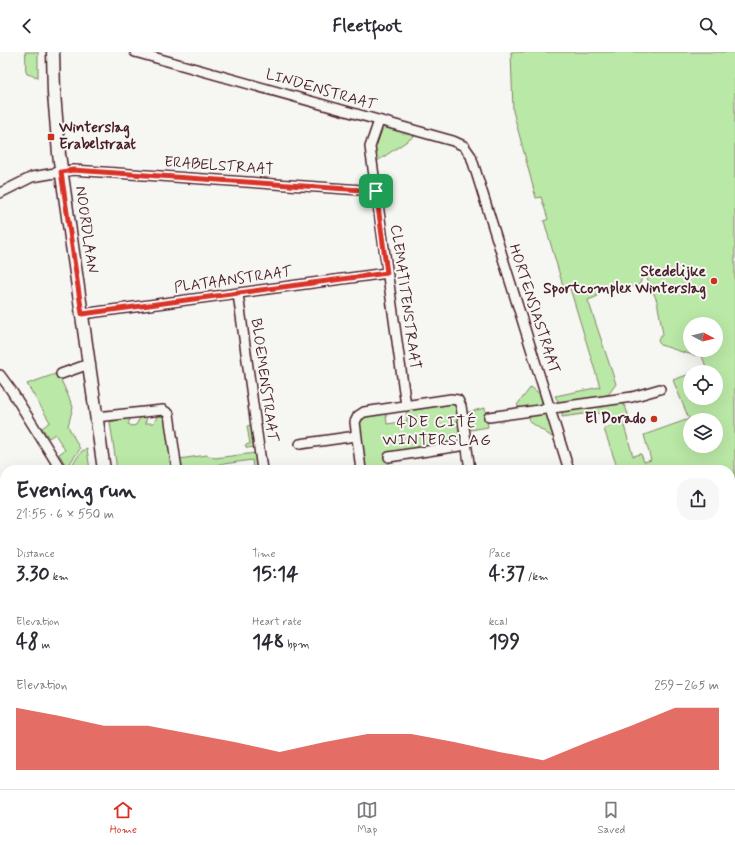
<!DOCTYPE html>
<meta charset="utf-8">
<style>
body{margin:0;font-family:Mynerve,sans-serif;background:#f7f7f7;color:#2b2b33;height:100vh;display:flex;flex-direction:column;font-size:15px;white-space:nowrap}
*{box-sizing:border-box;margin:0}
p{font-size:13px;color:#7c7c81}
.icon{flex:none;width:22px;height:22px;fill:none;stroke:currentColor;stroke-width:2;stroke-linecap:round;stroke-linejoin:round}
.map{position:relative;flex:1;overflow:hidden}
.panel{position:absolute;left:0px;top:413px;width:735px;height:324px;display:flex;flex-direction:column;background:#fff;border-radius:16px 16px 0 0;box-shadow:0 4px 16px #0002}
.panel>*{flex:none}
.needle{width:26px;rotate:97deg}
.tools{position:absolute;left:683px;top:265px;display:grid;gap:8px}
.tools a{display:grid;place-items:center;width:40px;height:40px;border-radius:50%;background:#fff;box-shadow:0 4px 16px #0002;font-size:20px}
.pin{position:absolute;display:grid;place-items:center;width:34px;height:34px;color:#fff;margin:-17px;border-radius:8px;box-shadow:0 2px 6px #0006}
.round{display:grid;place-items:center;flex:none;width:42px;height:42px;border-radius:16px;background:#f7f7f7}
.head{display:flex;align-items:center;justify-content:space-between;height:68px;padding:0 16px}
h1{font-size:22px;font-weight:700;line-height:30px}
.metrics{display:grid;grid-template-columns:repeat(3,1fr);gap:6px;height:68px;padding:4px 16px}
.metrics div{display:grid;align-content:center}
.metrics b{font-size:20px;font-weight:700}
.metrics small{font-size:11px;font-weight:400}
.metrics p{font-size:11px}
.chart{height:112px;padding:8px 16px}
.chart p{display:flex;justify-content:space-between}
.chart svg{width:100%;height:72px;margin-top:4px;fill:#d93025;opacity:.7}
header{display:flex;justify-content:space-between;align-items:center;height:52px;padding:0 16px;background:#fff;font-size:18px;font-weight:700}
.tabs{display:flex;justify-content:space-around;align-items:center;height:56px;border-top:1px solid #e1e1e2;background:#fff;font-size:11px;color:#7c7c81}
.tabs a{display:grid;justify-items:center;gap:2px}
.tabs .active{color:#d93025}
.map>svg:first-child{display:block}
</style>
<header><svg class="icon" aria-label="back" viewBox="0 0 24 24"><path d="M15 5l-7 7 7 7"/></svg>Fleetfoot<svg class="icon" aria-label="search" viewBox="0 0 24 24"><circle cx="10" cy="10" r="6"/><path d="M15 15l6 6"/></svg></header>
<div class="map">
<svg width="735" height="737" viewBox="0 0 735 737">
<rect width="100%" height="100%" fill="#f6f6f2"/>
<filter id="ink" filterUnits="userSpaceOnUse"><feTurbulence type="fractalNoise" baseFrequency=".025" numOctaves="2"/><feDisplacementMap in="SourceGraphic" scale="8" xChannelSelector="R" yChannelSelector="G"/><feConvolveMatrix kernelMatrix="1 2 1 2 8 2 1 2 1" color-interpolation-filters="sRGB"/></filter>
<g filter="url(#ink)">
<g fill="#bae8a6" stroke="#828468" fill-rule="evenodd">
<path d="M25,0H38V25L27,22C24,15 27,8 25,0Z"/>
<path d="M511,0H735V457L730,458V418H618L604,377L614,373L610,359L599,362L597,360L562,365V361L565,358L620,350L625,354L629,365L622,367L633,404L641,402L644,410L651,408L644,383L689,367L673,328L690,322V346H716V320H694L706,315L702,304C687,303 675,297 660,293L658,288L663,282L657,249L644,219L640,232L632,235L625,233L598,241L596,245L588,248L616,332L608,343L562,351L558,349L555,344L600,335L569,233L563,234L544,169L548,167L541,145L536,146L513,59ZM690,272H716V298H690ZM690,368H716V394H690Z"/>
<path d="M388,74L416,83L376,110L374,96L382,75Z"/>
<path d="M58,321L73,355L68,374L80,397L70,411L66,414L59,402L65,398L55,382L49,386L42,376L50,370L27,332Z"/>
<path d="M531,335L541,343L542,352L521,357L517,353Z"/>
<path d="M451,352L456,354L458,358C459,368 465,382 457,390L388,400L389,413L366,418L360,372C363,362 377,363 386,362L387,372L407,369L406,359Z"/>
<path d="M485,356L488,375L471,378L468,360Z"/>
<path d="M158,362L166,367L173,418H117L110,370L131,365L128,372L132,374L136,373L141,364L148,363L145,371H154Z"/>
<path d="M543,362L548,364L555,383L552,385L529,369L531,363Z"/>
<path d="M252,373L255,395L247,396L245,393L250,392L247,374Z"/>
<path d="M87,397L90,418H78L75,413L68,418L82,399Z"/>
<path d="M256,401L258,415L253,416L252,408L181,418L179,407L207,403L215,406Z"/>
<path d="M735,686V721H730V687Z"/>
</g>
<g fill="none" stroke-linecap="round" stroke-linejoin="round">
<g stroke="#4a1f2b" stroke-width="12">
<g id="minor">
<path d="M135,0L453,89L464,94L471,104L569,418"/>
<path d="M379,69L370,95L406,354"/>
<path d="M0,141L32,125L73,118L376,139"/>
<path d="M238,242L262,418"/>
<path d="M82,262L387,221"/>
<path d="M61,322L89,312"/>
<path d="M0,323L11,338L61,418"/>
<path d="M96,365L163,358L169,362L177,418"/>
<path d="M489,365L632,345L660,337"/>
<path d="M300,392L356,384"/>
<path d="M389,405L466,393"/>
<path d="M361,418L355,370L358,364L364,360L451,347L458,348L461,354L470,418"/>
<path d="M730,509L735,508"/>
<path d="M0,599L5,609"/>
<path d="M730,683L734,682"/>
<path d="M0,701L5,700"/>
<path d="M730,727L735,725"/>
<path d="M25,732L26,737"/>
<path d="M297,737L309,732"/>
<path d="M723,737L724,732"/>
</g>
</g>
<g stroke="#4a1f2b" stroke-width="15">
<g id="tertiary">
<path d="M53,0L54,41L59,102L104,418"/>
<path d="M148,732L149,737"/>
</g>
</g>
<use href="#minor" stroke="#f6f6f2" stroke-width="9"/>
<use href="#tertiary" stroke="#f6f6f2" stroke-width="12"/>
</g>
</g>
<g fill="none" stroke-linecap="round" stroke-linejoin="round" filter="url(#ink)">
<g stroke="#fff" stroke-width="8">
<path id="route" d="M73,118L376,139L387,221L82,262L61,120Z"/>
</g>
<use href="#route" stroke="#d93025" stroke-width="5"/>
</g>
<g fill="#c8321e" stroke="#f6f6f2" stroke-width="1.5">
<rect x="47" y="81" width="8" height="8" rx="2"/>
<circle cx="714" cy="229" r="4"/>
<circle cx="654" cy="367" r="4"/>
</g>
<g text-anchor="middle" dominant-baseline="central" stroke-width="4" stroke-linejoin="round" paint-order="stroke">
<g font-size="15" fill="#4a1f2b" stroke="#f6f6f2">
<text transform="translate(321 38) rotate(16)">LINDENSTRAAT</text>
<text transform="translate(219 114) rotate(4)">ERABELSTRAAT</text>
<text transform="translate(86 178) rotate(82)">NOORDLAAN</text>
<text transform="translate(233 228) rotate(-8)">PLATAANSTRAAT</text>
<text transform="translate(405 245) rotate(82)">CLEMATITENSTRAAT</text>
<text transform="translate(534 257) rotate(72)">HORTENSIASTRAAT</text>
<text transform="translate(264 328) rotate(82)">BLOEMENSTRAAT</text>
</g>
<g font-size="15" font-weight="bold" fill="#4a1f2b" stroke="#f6f6f2" text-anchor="end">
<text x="59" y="76" text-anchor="start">Winterslag<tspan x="59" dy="17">Erabelstraat</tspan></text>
<text x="706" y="220">Stedelijke<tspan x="706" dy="17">Sportcomplex Winterslag</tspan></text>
<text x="646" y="367">El Dorado</text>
</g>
<g font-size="16" letter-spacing="1" fill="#4a1f2b" stroke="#f6f6f2">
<text x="437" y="370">4DE CITÉ<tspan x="437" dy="18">WINTERSLAG</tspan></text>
</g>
</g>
</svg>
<div class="tools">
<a><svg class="needle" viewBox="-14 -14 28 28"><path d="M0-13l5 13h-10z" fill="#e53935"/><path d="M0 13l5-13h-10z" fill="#7c7c81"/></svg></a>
<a><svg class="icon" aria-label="locate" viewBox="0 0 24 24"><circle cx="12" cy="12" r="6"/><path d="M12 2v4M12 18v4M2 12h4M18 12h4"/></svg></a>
<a><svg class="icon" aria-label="layers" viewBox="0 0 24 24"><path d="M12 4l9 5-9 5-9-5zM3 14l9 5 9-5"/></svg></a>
</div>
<div class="pin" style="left:376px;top:139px;background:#1e9e55"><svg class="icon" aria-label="arrive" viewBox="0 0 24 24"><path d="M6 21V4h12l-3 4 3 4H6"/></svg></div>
<section class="panel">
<div class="head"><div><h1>Evening run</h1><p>21:55 · 6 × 550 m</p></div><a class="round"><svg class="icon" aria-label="share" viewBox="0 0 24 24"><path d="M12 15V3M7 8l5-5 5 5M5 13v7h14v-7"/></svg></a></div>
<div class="metrics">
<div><p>Distance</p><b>3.30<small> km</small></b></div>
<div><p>Time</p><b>15:14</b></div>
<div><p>Pace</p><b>4:37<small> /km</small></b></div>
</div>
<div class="metrics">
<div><p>Elevation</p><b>48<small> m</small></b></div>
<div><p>Heart rate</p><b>148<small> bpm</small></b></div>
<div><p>kcal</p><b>199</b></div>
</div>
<div class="chart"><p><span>Elevation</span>259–265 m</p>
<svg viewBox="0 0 160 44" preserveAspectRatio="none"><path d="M0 44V6L10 11L20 17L30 17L40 22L50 27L60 33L70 27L80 22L90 22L100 27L110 33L120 38L130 27L140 17L150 6L160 6V44z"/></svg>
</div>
</section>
</div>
<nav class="tabs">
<a class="active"><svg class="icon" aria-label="home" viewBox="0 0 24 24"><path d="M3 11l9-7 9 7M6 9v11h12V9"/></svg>Home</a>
<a><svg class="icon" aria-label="map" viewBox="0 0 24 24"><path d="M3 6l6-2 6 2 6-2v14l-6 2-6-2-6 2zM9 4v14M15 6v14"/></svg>Map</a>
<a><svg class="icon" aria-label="saved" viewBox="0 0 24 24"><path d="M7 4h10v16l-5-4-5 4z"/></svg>Saved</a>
</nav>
